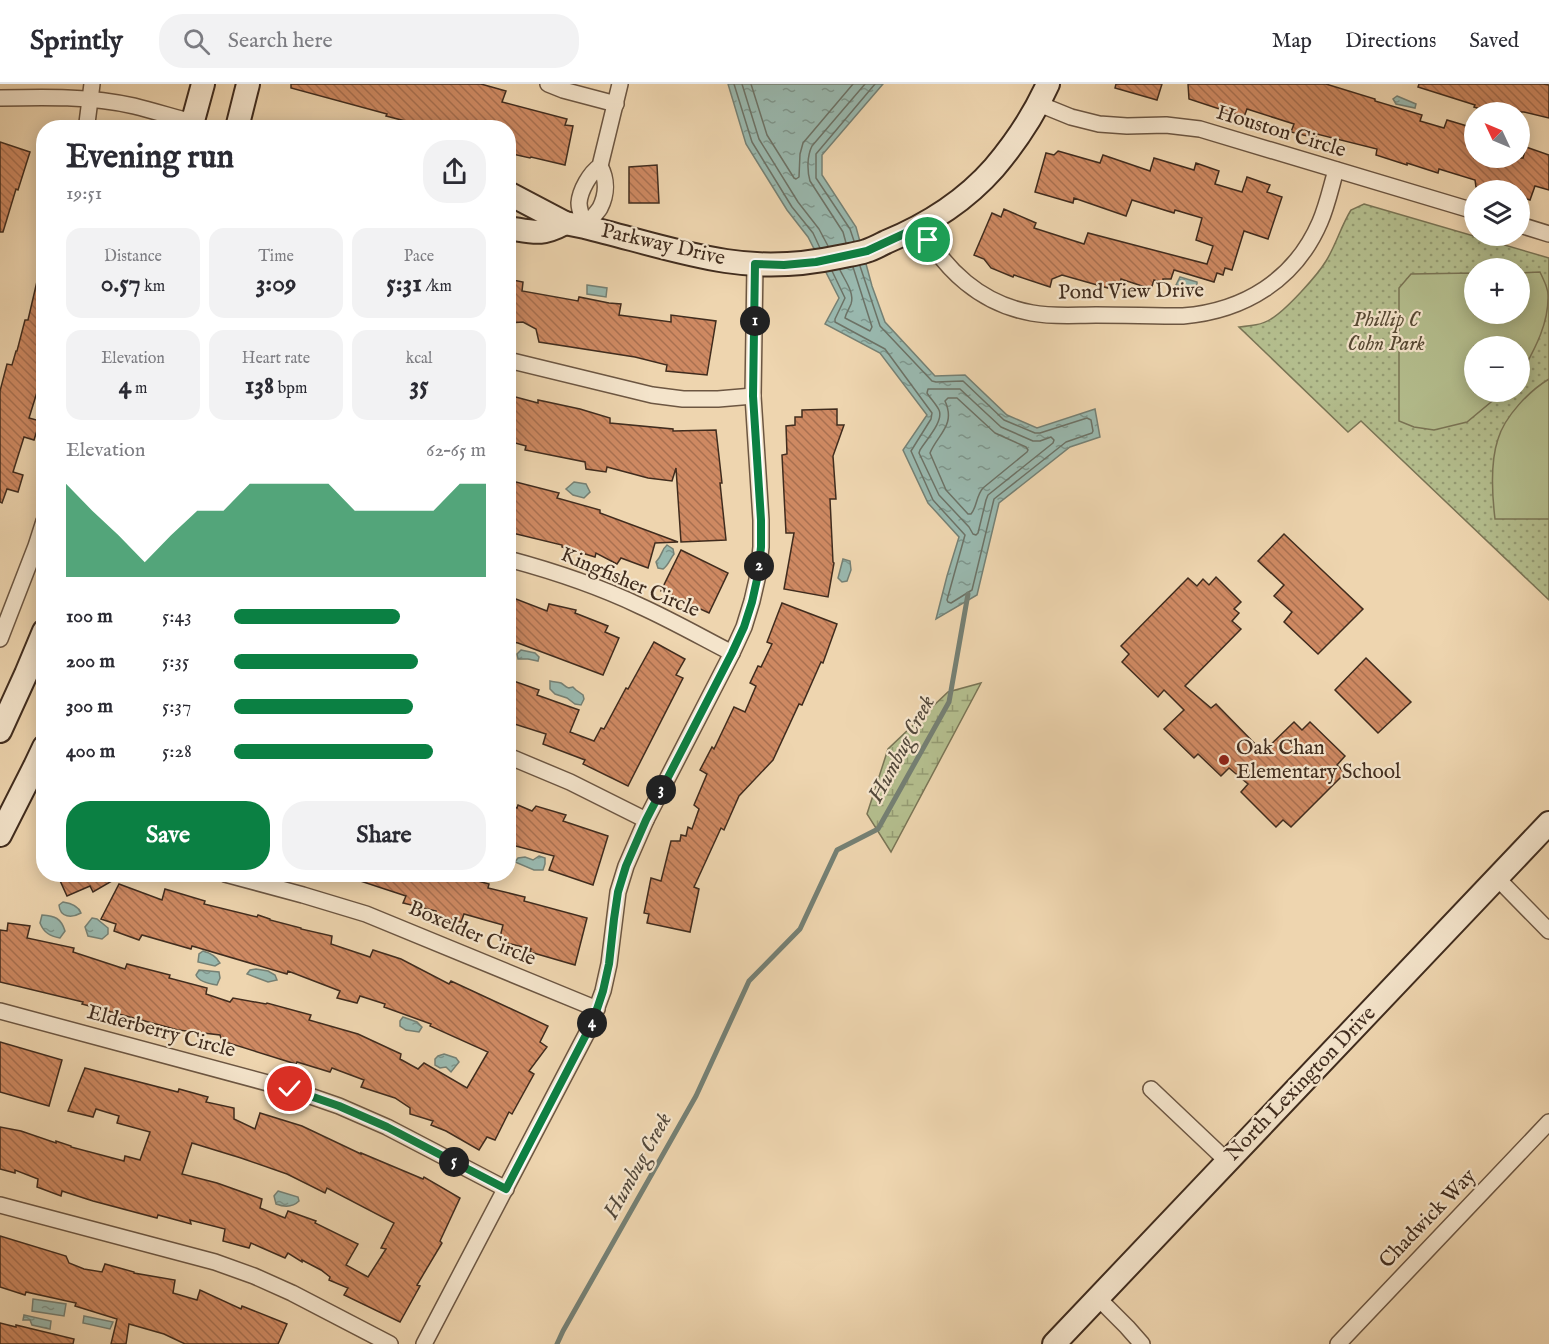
<!DOCTYPE html>
<meta charset="utf-8">
<style>
body{margin:0;font-family:"IM FELL English",serif;background:#f2f2f3;color:#2b2b33;height:100vh;display:flex;flex-direction:column;font-size:22px;white-space:nowrap}
*{box-sizing:border-box;margin:0}
p{font-size:20px;color:#7c7c81}
.icon{flex:none;width:33px;height:33px;fill:none;stroke:currentColor;stroke-width:2;stroke-linecap:round;stroke-linejoin:round}
.map{position:relative;flex:1;overflow:hidden}
.drawer{position:absolute;left:36px;top:36px;width:480px;height:762px;display:flex;flex-direction:column;background:#fff;border-radius:24px;box-shadow:0 3px 15px #0003}
.drawer>*{flex:none}
.needle{width:39px;rotate:314deg}
.controls{position:absolute;left:1464px;top:18px;display:grid;gap:12px}
.controls a{display:grid;place-items:center;width:66px;height:66px;border-radius:50%;background:#fff;box-shadow:0 3px 15px #0003;font-size:30px}
.pin{position:absolute;display:grid;place-items:center;width:51px;height:51px;color:#fff;margin:-26px;border:3px solid #fff;border-radius:50%;box-shadow:0 2px 6px #0007}
.km{position:absolute;width:30px;height:30px;margin:-15px;border-radius:50%;background:#222;color:#fff;font-size:16px;line-height:30px;text-align:center}
.round{display:grid;place-items:center;flex:none;width:63px;height:63px;border-radius:24px;background:#f2f2f3}
.overview{display:flex;align-items:center;justify-content:space-between;height:102px;padding:0 30px}
h1{font-size:33px;font-weight:800;line-height:45px}
.stats{display:grid;grid-template-columns:repeat(3,1fr);gap:9px;height:102px;padding:6px 30px}
.stats div{display:grid;align-content:center;border-radius:15px;background:#f2f2f3;text-align:center}
.stats b{font-size:26px;font-weight:800}
.stats small{font-size:16px;font-weight:400}
.stats p{font-size:16px}
.chart{height:168px;padding:12px 30px}
.chart p{display:flex;justify-content:space-between}
.chart svg{width:100%;height:108px;margin-top:6px;fill:#0b8043;opacity:.7}
.primary-button{display:flex;gap:12px;margin-top:auto;padding:12px 30px}
.primary-button a{flex:1;height:69px;border-radius:24px;background:#0b8043;color:#fff;font-size:24px;font-weight:800;line-height:69px;text-align:center}
.primary-button a+a{background:#f2f2f3;color:#2b2b33}
ul{padding:0 30px;list-style:none;font-size:20px}
li{display:grid;grid-template-columns:96px 72px 1fr;align-items:center;height:45px}
li i{height:15px;border-radius:8px;background:#0b8043}
header{display:flex;align-items:center;gap:36px;box-sizing:border-box;height:84px;padding:0 30px;background:#fff;border-bottom:2px solid #e1e1e2}
header strong{font-size:28px}
nav{display:flex;gap:33px;margin-inline-start:auto;font-size:21px}
.search{width:420px;height:54px;background:#f2f2f3;display:flex;align-items:center;gap:15px;box-sizing:border-box;padding:0 21px;border-radius:24px;color:#7c7c81;font-size:22px}
.map>svg:first-child{display:block}
</style>
<header>
<strong>Sprintly</strong>
<div class="search"><svg class="icon" aria-label="search" viewBox="0 0 24 24"><circle cx="10" cy="10" r="6"/><path d="M15 15l6 6"/></svg>Search here</div>
<nav><a>Map</a><a>Directions</a><a>Saved</a></nav>
</header>
<div class="map">
<svg width="1549" height="1260" viewBox="0 0 1549 1260">
<defs>
<pattern id="grass-dots" width="8" height="8" patternUnits="userSpaceOnUse" patternTransform="scale(1.5)"><rect width="8" height="8" fill="#b4be8e"/><path d="M2 2h.1M6 6h.1" fill="none" stroke="#949b73" stroke-width="1.8" stroke-linecap="round"/></pattern>
<pattern id="wetland-marsh" width="20" height="14" patternUnits="userSpaceOnUse" patternTransform="scale(1.5)"><rect width="20" height="14" fill="#b4be8e"/><path d="M1 5h8M5 5V1M11 12h8M15 12V8" fill="none" stroke="#949b73"/></pattern>
<pattern id="water-ripples" width="26" height="14" patternUnits="userSpaceOnUse" patternTransform="scale(1.5)"><rect width="26" height="14" fill="#99b8ae"/><path d="M2 4q2-2 4 0t4 0M15 11q2-2 4 0t4 0" fill="none" stroke="#7e968d"/></pattern>
<pattern id="building-back-hatch" width="6" height="6" patternUnits="userSpaceOnUse" patternTransform="scale(1.5)"><rect width="6" height="6" fill="#ce8962"/><path d="M-1 5l2 2M0 0l6 6M5-1l2 2" fill="none" stroke="#a97050"/></pattern>
</defs>
<rect width="100%" height="100%" fill="#eed5af"/>
<filter id="stains"><feTurbulence type="fractalNoise" baseFrequency=".00333" numOctaves="4"/><feColorMatrix values="0 0 0 0 .2 0 0 0 0 .09 0 0 0 0 .02 0 0 0 .5 -.17"/></filter>
<radialGradient id="worn" r=".72"><stop offset=".6" stop-color="#630" stop-opacity="0"/><stop offset="1" stop-color="#630" stop-opacity=".3"/></radialGradient>
<path fill="url(#grass-dots)" stroke="#7a7556" stroke-width="1.5" fill-rule="evenodd" d="M1364,120L1549,174V516L1361,337L1348,348L1239,243C1250,242 1262,241 1271,235C1286,226 1317,192 1326,177C1336,161 1341,142 1351,126ZM1474,184H1520V230H1474ZM1474,262H1520V308H1474Z"/>
<path fill="url(#wetland-marsh)" stroke="#7a7556" stroke-width="1.5" d="M981,599L891,768L867,730L888,665L948,608Z"/>
<g fill="#b4be8e" stroke="#7a7556" stroke-width="1.5">
<path d="M1540,188C1543,195 1548,203 1548,211C1549,240 1534,266 1521,290L1520,292V262H1474V308H1503L1467,338L1434,346L1414,343L1399,337V204L1411,190L1474,189V230H1520V189Z"/>
<path d="M1549,295V435H1495C1492,410 1490,379 1498,355C1505,332 1529,307 1549,295Z"/>
</g>
<g fill="url(#water-ripples)" stroke="#758074" stroke-width="1.5">
<path d="M728,0H883L822,71V91L856,143L872,202L885,238L935,292L965,291L1007,331L1037,344L1095,325L1100,353L1070,363L999,419L977,511L936,535L947,492L959,453L928,419L903,366L927,331L880,269L825,240L839,214L808,153L787,126L746,60Z"/>
<path d="M1397,12L1416,20L1415,24L1396,20L1393,15Z"/>
<path d="M1180,193L1197,198V204H1187L1176,201Z"/>
<path d="M587,201L607,204L606,213L587,210Z"/>
<path d="M574,398L586,400L590,408L584,414L573,411L566,405Z"/>
<path d="M667,461L673,465L674,470C670,475 668,482 663,485L658,484L656,478C663,471 661,466 667,461Z"/>
<path d="M843,475L850,477L851,486L847,497L842,498L838,494Z"/>
<path d="M521,566L535,569L539,573L538,577L528,575H518L517,570Z"/>
<path d="M550,597C553,598 558,598 561,599C566,602 566,605 573,603L576,606L583,611L584,615L581,621L575,620L567,614L555,610L550,605Z"/>
<path d="M539,772L545,774V780L543,786H534L515,778L518,774L525,773L533,776Z"/>
<path d="M63,818C70,819 78,821 81,829C72,834 60,834 59,821Z"/>
<path d="M42,831C55,832 61,834 65,847L60,854C50,852 44,849 40,839Z"/>
<path d="M92,834L97,835L108,844V850L102,855L88,852L85,843Z"/>
<path d="M203,867C211,869 216,872 220,879L215,882L198,878L199,870Z"/>
<path d="M256,885L268,887L275,891L277,896L268,898L247,890L250,886Z"/>
<path d="M199,886L219,888L220,894L217,901C210,900 199,898 196,891Z"/>
<path d="M403,933L417,938L422,943L419,948L406,946L400,942V937Z"/>
<path d="M444,970L456,974L459,978L451,988L446,983L440,984L435,981V975L438,972Z"/>
<path d="M278,1107L298,1113L299,1117C292,1124 284,1123 276,1120L274,1112Z"/>
<path d="M33,1215L66,1220L64,1232L32,1227Z"/>
<path d="M24,1231L51,1237L50,1245L32,1241L30,1236H23Z"/>
<path d="M84,1232L113,1238L110,1245L83,1239Z"/>
</g>
<g fill="none" stroke-linecap="round" stroke-linejoin="round">
<g stroke="#6c7266" stroke-width="1.5">
<path d="M734,0L752,58L792,123L813,149L820,164"/>
<path d="M742,0L759,55L798,118L819,145L828,162"/>
<path d="M751,0L767,51L794,94L796,95L799,93L800,70L803,59L853,0"/>
<path d="M854,157L850,145L816,94V70L875,0"/>
<path d="M846,159L843,148L810,97C807,87 807,72 812,62L865,0"/>
<path d="M840,186C844,195 855,209 851,220C849,225 846,229 845,234L870,247L872,243L853,183"/>
<path d="M832,187L845,214L835,235V238L885,265L932,329L931,335L911,367L933,416L965,451L947,516L948,518L951,519L972,506L994,415L1066,358L1092,349L1093,347L1091,336L1087,334L1040,349H1035L1004,336L963,297L936,298L932,297L880,242L860,182"/>
<path d="M928,305H960L1001,343L1033,357H1040L1051,353L1054,356L1053,359L988,411L986,416L978,449L976,451L973,450L969,443L939,411L919,369L920,366C926,356 944,337 939,326C936,320 930,314 927,309Z"/>
<path d="M948,314H957L995,349L1026,363L1028,366L1027,368L983,404C976,412 977,423 971,430H968L946,406L930,369C938,350 956,341 945,317Z"/>
</g>
<path stroke="#758074" stroke-width="5" d="M557,1260L563,1247L696,1012L749,897L800,845L837,766L878,745L949,618L968,510"/>
</g>
<g fill="url(#building-back-hatch)" stroke="#402c1e" stroke-width="1.5" fill-rule="evenodd">
<path d="M291,0H481L506,7L502,18L567,35L565,41L573,42L565,81L531,73L530,74L508,69V44H437L418,38L417,40L386,32L387,30L291,4Z"/>
<path d="M1116,0H1162L1157,16L1115,4Z"/>
<path d="M1188,0H1326L1375,15V17L1422,31L1420,37L1444,44L1447,36L1474,44V74H1523L1526,63L1549,71V106L1535,102L1530,116L1520,113V106H1487L1476,103L1475,96L1439,85L1438,89L1407,79V81L1376,71L1377,65L1317,50L1315,54L1291,48L1294,40L1247,25L1244,33L1189,15Z"/>
<path d="M1419,0H1543L1549,1V34L1524,28H1490L1474,23L1475,21L1418,3Z"/>
<path d="M0,58L30,68L18,106L16,105L3,148H0Z"/>
<path d="M1058,67L1100,79L1103,71L1150,87L1154,74L1194,86L1196,79L1219,87L1215,100L1242,108L1247,93L1270,101L1267,108L1282,113L1268,155L1244,147L1232,186L1225,184L1223,191L1217,189L1214,198L1174,186L1171,195H1163V199L1154,196L1151,205L1121,195L1119,202L1110,199L1108,204L1062,191L1052,195L1050,203L1014,191L1013,193L991,184L984,175L974,171L992,129L1001,133L1004,125L1036,139L1034,144L1084,160L1088,149L1207,180L1213,162L1196,156L1202,134L1175,126L1174,129L1132,116L1126,132L1074,114L1073,119L1035,108L1046,69L1054,71Z"/>
<path d="M657,81L659,119H629V83Z"/>
<path d="M38,193H44V307L38,305L29,334L40,337L34,356L24,353L13,388L23,391L18,408L7,405L2,419L0,418V307L7,280L12,281L16,267H17L25,236H28Z"/>
<path d="M508,195L523,198L522,207L578,217L579,213L609,219L621,220L619,231L671,238V231L716,237L707,291L666,287L667,281L635,273L539,258L536,245L523,238L508,239Z"/>
<path d="M508,311L538,319V316L580,325L610,334V339L673,345V347L716,346L722,399H720L726,456L681,458L676,384L672,397L648,394L607,383L606,388L586,385L585,378L525,366L526,362L508,357Z"/>
<path d="M837,325V341H844L833,372L836,415H830L833,478L834,479L828,513L784,505L794,449H786L782,371L787,370L786,342L795,341V333H802V326Z"/>
<path d="M508,396L559,409L557,414L600,426V429L678,458L655,459L648,484L621,474L617,480L596,469L595,473L562,463V461L508,448Z"/>
<path d="M1284,450L1363,525L1318,570L1284,538L1292,528L1274,512L1284,501L1258,477Z"/>
<path d="M681,466L728,489L709,529L661,507Z"/>
<path d="M1216,493L1241,518L1234,525L1239,529L1232,537L1241,545L1185,602L1211,624L1216,620L1263,668L1294,638L1302,646L1310,638L1345,672L1337,681L1345,689L1291,743L1283,736L1276,743L1241,708L1248,700L1229,684L1221,692L1198,670L1194,674L1164,645L1184,626L1164,606L1158,613L1122,578L1129,570L1121,562L1188,494L1197,502L1203,495L1209,501Z"/>
<path d="M508,512L547,527L549,520L576,526L575,529L608,542L605,548L619,554L603,591L518,559L508,557Z"/>
<path d="M782,519L837,540L823,579L821,578L802,621L799,620L773,676L739,712L724,746L721,744L694,803L699,805L690,848L647,839L649,830L644,829L651,794L661,797L671,757H680L681,751L686,752L688,743L692,745L699,725L694,721L707,690L700,686L712,663L714,665L734,623L745,628L756,602L750,599L758,582L761,583L772,560L767,558Z"/>
<path d="M654,558L685,575L676,591L683,594L628,702L583,680L585,676L543,660L546,650L508,638V595L539,606L537,611L579,626L570,648L594,657L601,644L604,645L626,604L628,605Z"/>
<path d="M1366,574L1411,618L1378,649L1335,606Z"/>
<path d="M508,721L517,724L518,721L532,727L536,722L566,731L563,737L608,752L593,801L549,786L554,772L508,760Z"/>
<path d="M57,790H124L93,808L90,802L67,812Z"/>
<path d="M348,790H452L489,800L488,804L525,813L524,817L587,834L575,881L530,868L531,865L499,857L503,841L464,830L461,838L435,831L436,827L403,819L406,812L348,793Z"/>
<path d="M119,800L162,816L165,805L205,817L204,820L257,833L258,831L270,835V836L301,844V845L332,852L331,860L370,873L373,866L401,875L449,900L451,897L548,942L540,958L547,963L529,987L534,990L512,1030L509,1028L495,1056L487,1053L479,1066L446,1047L431,1041L433,1037L410,1030V1024L395,1014L361,1003L364,996L332,984L330,988L297,978L296,980L222,957L220,951L178,946L82,920L83,918L0,898V846L7,847L8,839L30,842L27,854L74,864L73,868L125,885L127,880L170,891L169,894L207,904L206,910L230,918L233,914L266,920L267,919L311,931L309,936L358,950L401,970L400,975L418,985L424,979L467,1004L488,968L430,942L431,940L384,923L385,920L360,912L357,919L337,914L340,907L288,887L287,890L192,862L191,865L142,851L139,856L114,847L116,840L101,835Z"/>
<path d="M0,958L62,976L49,1022L0,1008Z"/>
<path d="M85,984L178,1008L179,1005L208,1013L206,1018L234,1024V1035L255,1045L260,1029L302,1042L361,1070V1069L423,1095L424,1093L460,1114L440,1157L442,1159L417,1201L420,1202L400,1238L344,1211L348,1204L329,1196L330,1193L321,1186L302,1176V1178L288,1169L285,1174L251,1159L249,1164L223,1157L225,1145L190,1136L191,1140L158,1131L157,1134L93,1117L62,1107L61,1112L37,1103L38,1095L15,1086V1089L0,1085V1043L21,1047L56,1059V1057L71,1062V1063L124,1077L125,1072L140,1076L150,1048L117,1039L119,1032L96,1025L93,1033L68,1027ZM192,1059L241,1074L287,1090L325,1109L327,1104L394,1139L381,1164L386,1165L368,1193L346,1181L358,1160L315,1139L316,1137L288,1127L285,1134L260,1124L262,1115L217,1099L182,1090Z"/>
<path d="M0,1152L66,1172L69,1179L84,1185L102,1188L105,1180L134,1188V1189L175,1196L173,1209L197,1216L200,1206L241,1225L242,1222L287,1240L278,1260H185L164,1250L129,1240L126,1260H111L117,1235L75,1222L76,1219L26,1208L25,1211L0,1203Z"/>
<path d="M0,1239L16,1243V1241L74,1255L73,1260H0Z"/>
</g>
<g fill="none" stroke-linecap="round" stroke-linejoin="round">
<g stroke="#6c5642" stroke-width="18">
<g id="street">
<path d="M548,0L563,6L616,20"/>
<path d="M0,14C45,13 90,12 134,22C154,27 173,33 192,38"/>
<path d="M1039,20L1071,33L1099,40L1127,42L1166,41L1200,45L1474,127"/>
<path d="M88,44L87,39L92,0"/>
<path d="M1520,141L1549,150"/>
<path d="M921,142C944,186 981,220 1032,229C1053,233 1075,231 1096,231C1125,231 1154,232 1183,232C1244,227 1295,196 1320,138C1327,122 1331,103 1336,86"/>
<path d="M585,143C583,136 579,126 579,119C580,106 590,89 600,82L620,0"/>
<path d="M585,143C589,137 596,130 600,124C607,110 607,95 600,82"/>
<path d="M508,276L652,311L683,315H718L753,312"/>
<path d="M508,475C553,487 598,502 640,522C671,536 701,553 732,569"/>
<path d="M0,555L36,462L44,437"/>
<path d="M508,672L570,698L646,736"/>
<path d="M225,790L303,811L366,830L597,925"/>
<path d="M1497,794L1549,847"/>
<path d="M0,927L290,1005L339,1022L387,1043L506,1105"/>
<path d="M1151,1005L1227,1077"/>
<path d="M0,1121L215,1178L254,1192L292,1209L390,1260"/>
<path d="M1098,1214L1127,1243L1142,1260"/>
<path d="M424,1260L589,945L603,907L609,880L618,808L626,782L646,736L732,569L744,543L752,517L758,491L761,463V436L753,312L755,180"/>
<path d="M1338,1260L1549,1038"/>
</g>
</g>
<g stroke="#402c1e" stroke-width="26">
<g id="secondary">
<path d="M191,44L203,0"/>
<path d="M237,44L248,0"/>
<path d="M508,109L565,139L585,143C631,154 679,170 726,177C764,183 802,181 839,173C848,171 857,170 866,167C873,165 880,161 886,158C927,141 965,117 994,84C1016,58 1034,31 1048,0"/>
<path d="M508,144C534,148 541,152 565,139"/>
<path d="M0,647L26,590L44,547"/>
<path d="M0,751L35,682L44,663"/>
<path d="M1054,1260L1549,739"/>
</g>
</g>
<use href="#street" stroke="#f4e4cb" stroke-width="15"/>
<use href="#secondary" stroke="#f4e4cb" stroke-width="22"/>
</g>
<g fill="none" stroke-linecap="round" stroke-linejoin="round">
<g stroke="#fff" stroke-width="12">
<path id="route" d="M290,1005L339,1022L387,1043L506,1105L589,945L597,925L603,907L609,880L614,835L618,808L626,782L646,736L732,569L744,543L752,518L758,491L761,463V436L753,312L755,180L784,181L816,178L867,167L921,142L928,156"/>
</g>
<use href="#route" stroke="#0b8043" stroke-width="8"/>
</g>
<circle fill="#8f2418" stroke="#f4e4cb" stroke-width="2" cx="1224" cy="676" r="6"/>
<g text-anchor="middle" dominant-baseline="central" stroke-width="4.5" stroke-linejoin="round" paint-order="stroke">
<g font-size="21" fill="#402c1e" stroke="#f4e4cb">
<text transform="translate(1281 48) rotate(17)">Houston Circle</text>
<text transform="translate(663 161) rotate(13)">Parkway Drive</text>
<text transform="translate(1131 208) rotate(-1)">Pond View Drive</text>
<text transform="translate(630 499) rotate(23)">Kingfisher Circle</text>
<text transform="translate(472 850) rotate(23)">Boxelder Circle</text>
<text transform="translate(161 948) rotate(15)">Elderberry Circle</text>
<text transform="translate(1301 1000) rotate(-46)">North Lexington Drive</text>
<text transform="translate(1428 1135) rotate(-46)">Chadwick Way</text>
</g>
<g font-size="21" font-style="italic" fill="#574934" stroke="#f4e4cb">
<text x="1386" y="236">Phillip C<tspan x="1386" dy="24">Cohn Park</tspan></text>
</g>
<g font-size="21" fill="#402c1e" stroke="#f4e4cb" text-anchor="start">
<text x="1236" y="664">Oak Chan<tspan x="1236" dy="24">Elementary School</tspan></text>
</g>
<g font-size="22" font-style="italic" fill="#52483b" stroke="#f4e4cb">
<text transform="translate(902 665) rotate(-62)">Humbug Creek</text>
<text transform="translate(638 1082) rotate(-61)">Humbug Creek</text>
</g>
</g>
<rect width="100%" height="100%" filter="url(#stains)"/>
<rect width="100%" height="100%" fill="url(#worn)"/>
</svg>
<div class="controls">
<a><svg class="needle" viewBox="-14 -14 28 28"><path d="M0-13l5 13h-10z" fill="#e53935"/><path d="M0 13l5-13h-10z" fill="#7c7c81"/></svg></a>
<a><svg class="icon" aria-label="layers" viewBox="0 0 24 24"><path d="M12 4l9 5-9 5-9-5zM3 14l9 5 9-5"/></svg></a>
<a>+</a>
<a>−</a>
</div>
<div class="pin" style="left:928px;top:156px;background:#1e9e55"><svg class="icon" aria-label="arrive" viewBox="0 0 24 24"><path d="M6 21V4h12l-3 4 3 4H6"/></svg></div>
<div class="pin" style="left:290px;top:1005px;background:#d93025"><svg class="icon" aria-label="check" viewBox="0 0 24 24"><path d="M5 12l5 5 9-10"/></svg></div>
<b class="km" style="left:755px;top:237px">1</b>
<b class="km" style="left:759px;top:482px">2</b>
<b class="km" style="left:661px;top:706px">3</b>
<b class="km" style="left:592px;top:939px">4</b>
<b class="km" style="left:454px;top:1078px">5</b>
<section class="drawer">
<div class="overview"><div><h1>Evening run</h1><p>19:51</p></div><a class="round"><svg class="icon" aria-label="share" viewBox="0 0 24 24"><path d="M12 15V3M7 8l5-5 5 5M5 13v7h14v-7"/></svg></a></div>
<div class="stats">
<div><p>Distance</p><b>0.57<small> km</small></b></div>
<div><p>Time</p><b>3:09</b></div>
<div><p>Pace</p><b>5:31<small> /km</small></b></div>
</div>
<div class="stats">
<div><p>Elevation</p><b>4<small> m</small></b></div>
<div><p>Heart rate</p><b>138<small> bpm</small></b></div>
<div><p>kcal</p><b>35</b></div>
</div>
<div class="chart"><p><span>Elevation</span>62–65 m</p>
<svg viewBox="0 0 160 44" preserveAspectRatio="none"><path d="M0 44V6L10 17L20 27L30 38L40 27L50 17L60 17L70 6L80 6L90 6L100 6L110 17L120 17L130 17L140 17L150 6L160 6V44z"/></svg>
</div>
<ul>
<li><b>100 m</b>5:43<i style="width:66%"></i></li>
<li><b>200 m</b>5:35<i style="width:73%"></i></li>
<li><b>300 m</b>5:37<i style="width:71%"></i></li>
<li><b>400 m</b>5:28<i style="width:79%"></i></li>
</ul>
<div class="primary-button"><a>Save</a><a>Share</a></div>
</section>
</div>
